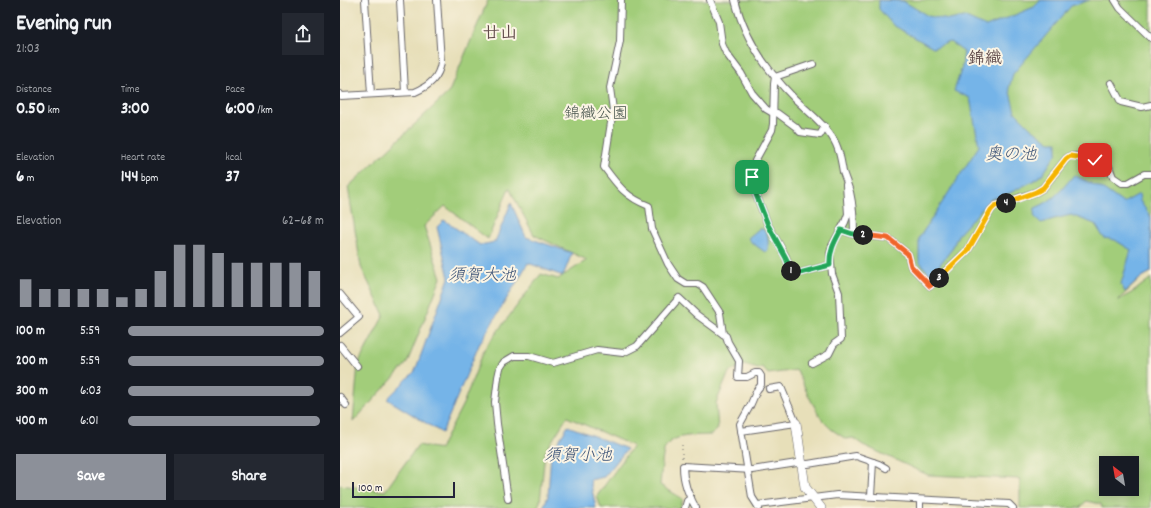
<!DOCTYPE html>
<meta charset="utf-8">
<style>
body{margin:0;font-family:Dekko,"Klee One",sans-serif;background:#242831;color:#f1f3f6;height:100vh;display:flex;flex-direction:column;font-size:15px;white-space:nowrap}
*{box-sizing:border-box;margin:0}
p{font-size:13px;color:#9ea1a6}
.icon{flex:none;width:22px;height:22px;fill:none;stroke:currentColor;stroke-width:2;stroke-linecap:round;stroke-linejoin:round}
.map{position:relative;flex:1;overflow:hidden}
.side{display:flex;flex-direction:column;background:#171b24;width:340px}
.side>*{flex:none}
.needle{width:26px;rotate:329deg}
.fabs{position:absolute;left:759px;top:456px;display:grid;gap:8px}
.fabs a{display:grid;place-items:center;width:40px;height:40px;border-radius:0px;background:#171b24;box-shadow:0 2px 10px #0003;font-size:20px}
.scale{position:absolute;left:12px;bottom:10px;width:103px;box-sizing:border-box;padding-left:4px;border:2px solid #22223b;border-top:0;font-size:11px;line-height:14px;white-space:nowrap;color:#22223b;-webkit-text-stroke:3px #fcf5e5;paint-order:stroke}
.pin{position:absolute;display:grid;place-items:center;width:34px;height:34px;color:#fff;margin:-17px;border-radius:8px;box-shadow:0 2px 6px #0006}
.km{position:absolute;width:20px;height:20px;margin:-10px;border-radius:50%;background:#222;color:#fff;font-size:11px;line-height:20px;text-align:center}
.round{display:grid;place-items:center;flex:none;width:42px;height:42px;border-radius:0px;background:#242831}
.head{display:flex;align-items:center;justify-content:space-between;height:68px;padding:0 16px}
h1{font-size:22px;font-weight:700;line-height:30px}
.stats{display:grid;grid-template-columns:repeat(3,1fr);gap:6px;height:68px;padding:4px 16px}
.stats div{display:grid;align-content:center}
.stats b{font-size:17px;font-weight:700}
.stats small{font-size:11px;font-weight:400}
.stats p{font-size:11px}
.chart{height:112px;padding:8px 16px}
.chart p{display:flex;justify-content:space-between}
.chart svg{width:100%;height:72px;margin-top:4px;stroke:#8c9099;stroke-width:6}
.cta{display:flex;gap:8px;margin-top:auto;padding:8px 16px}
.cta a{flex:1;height:46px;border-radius:0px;background:#8c9099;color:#fff;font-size:16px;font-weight:700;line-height:46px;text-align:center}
.cta a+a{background:#242831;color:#f1f3f6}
ul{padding:0 16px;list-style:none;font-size:13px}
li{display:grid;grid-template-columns:64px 48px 1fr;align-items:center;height:30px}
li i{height:10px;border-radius:5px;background:#8c9099}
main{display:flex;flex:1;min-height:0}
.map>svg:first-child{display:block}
</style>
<main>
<section class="side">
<div class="head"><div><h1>Evening run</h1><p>21:03</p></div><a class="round"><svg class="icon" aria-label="share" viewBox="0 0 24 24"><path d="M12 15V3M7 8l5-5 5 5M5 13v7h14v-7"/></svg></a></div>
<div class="stats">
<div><p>Distance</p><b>0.50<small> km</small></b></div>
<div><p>Time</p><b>3:00</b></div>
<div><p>Pace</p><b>6:00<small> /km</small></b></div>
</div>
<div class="stats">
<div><p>Elevation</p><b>6<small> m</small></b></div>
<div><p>Heart rate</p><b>144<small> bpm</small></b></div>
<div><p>kcal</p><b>37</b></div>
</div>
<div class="chart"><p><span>Elevation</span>62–68 m</p>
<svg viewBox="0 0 160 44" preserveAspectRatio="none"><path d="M5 44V27M15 44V33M25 44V33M35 44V33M45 44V33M55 44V38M65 44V33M75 44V22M85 44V6M95 44V6M105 44V11M115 44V17M125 44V17M135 44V17M145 44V17M155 44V22"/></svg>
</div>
<ul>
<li><b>100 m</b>5:59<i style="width:100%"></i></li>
<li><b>200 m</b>5:59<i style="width:100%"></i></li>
<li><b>300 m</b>6:03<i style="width:95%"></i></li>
<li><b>400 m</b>6:01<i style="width:98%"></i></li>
</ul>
<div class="cta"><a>Save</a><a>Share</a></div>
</section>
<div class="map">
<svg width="811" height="508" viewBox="0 0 811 508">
<rect width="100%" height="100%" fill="#fcf5e5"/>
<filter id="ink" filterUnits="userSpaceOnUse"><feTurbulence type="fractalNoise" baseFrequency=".025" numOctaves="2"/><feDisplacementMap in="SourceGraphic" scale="8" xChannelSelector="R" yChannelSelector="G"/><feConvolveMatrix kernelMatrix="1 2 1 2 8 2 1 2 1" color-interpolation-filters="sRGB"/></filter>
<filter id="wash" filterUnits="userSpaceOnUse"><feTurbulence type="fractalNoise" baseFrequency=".012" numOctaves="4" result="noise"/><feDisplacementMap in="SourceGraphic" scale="16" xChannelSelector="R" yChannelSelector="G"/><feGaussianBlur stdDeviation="0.9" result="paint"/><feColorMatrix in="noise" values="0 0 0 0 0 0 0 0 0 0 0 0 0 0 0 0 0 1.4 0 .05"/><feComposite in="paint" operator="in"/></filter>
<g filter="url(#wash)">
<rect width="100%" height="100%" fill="#e7dfb9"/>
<path fill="#a2cd7a" stroke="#62785a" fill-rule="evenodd" d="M148,0H811V272L802,277L777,301L793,292L811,278V508H762L761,504L746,501L740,508H680V479L588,475L523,445L513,438L506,439L491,429L482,420L468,395L457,370L428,374L422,367L418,369L404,365L389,372L376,403L378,429L371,435C358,436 332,433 325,448C322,454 321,477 320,485L343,499L340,508H261L257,496L293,446L227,417L205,452L200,502L197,508H0V485L45,491L78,445L100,449L123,404L145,348L201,274L218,279L247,260L194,235L169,188L148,239L105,206L84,226L101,278L67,363L13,422L18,364L44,315L21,267L8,187L109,92ZM766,463H792V489H766Z"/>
<g fill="#75b4e8" stroke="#4c6b92">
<path d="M539,0L563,1L588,16L609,20L624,17L646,27L694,7L701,0H750L731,6L673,74L669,88L675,112L690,127L710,142H717V153L703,174L693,181L670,193L651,199L618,235L612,249L591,276L579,261V238L639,146L630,98L614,91L622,67L624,52L610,42L593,48L553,25L539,9Z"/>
<path d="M734,175L765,190L783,203L799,194L800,201L811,217V272L802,277L785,292L781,284L791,250L775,240L764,238L755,224L731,215L714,219L701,223L694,216L695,208C715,200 721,190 734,175Z"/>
<path d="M171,203L186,237L232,253L223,276L188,263L139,345L102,433L47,399L75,371L109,278L97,227L104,220L140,245L155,242Z"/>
<path d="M420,228C430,232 428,241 428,250L425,252L411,242L408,238Z"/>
<path d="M228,426L287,449L264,477L250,480L256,508H203L208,496L211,453Z"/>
</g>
</g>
<g filter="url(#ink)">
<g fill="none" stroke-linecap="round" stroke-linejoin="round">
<g stroke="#676467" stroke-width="8">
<g id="street">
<path d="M25,0L31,94"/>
<path d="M60,0L65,92"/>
<path d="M281,0L280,41L270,88L273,110L264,167C278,186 286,197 309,206L312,229L328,264L338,279L346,284H358L363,287L380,313L383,334L386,336L388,342L399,361L398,377H407L415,373H419L421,376V385L417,390L410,406L400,424L412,497L419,508"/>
<path d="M370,0L379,22L382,44L386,53L401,73L412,93L426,109L431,112L437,113L456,127L460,132L480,135L485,126"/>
<path d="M395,0C404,37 427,71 454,98C467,111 482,121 492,137C499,147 501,160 503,172C505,178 508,185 510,192C513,205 514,220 514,234"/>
<path d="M775,0L780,8L811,38"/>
<path d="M435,77L434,84L433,124L432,130L415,161L412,177V184L428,225L446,257L452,275L490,265"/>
<path d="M435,77L473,64"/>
<path d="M771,83L781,102L802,107L811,105"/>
<path d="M0,94L1,96L75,92C89,86 99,78 101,62L97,0"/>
<path d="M501,230L513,234L548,238L568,254L571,266L590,286L628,250L651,210L655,206L696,192L703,188L726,159L730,156H736L742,159L763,160L768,164L773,177L782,183H788L804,174H811"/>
<path d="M0,294L19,317L0,333"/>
<path d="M0,345L17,366"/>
<path d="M472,363L489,354L494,344L501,339L499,293L492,274L490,254L492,246L505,222L508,214L506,185"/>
<path d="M0,397L6,405"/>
<path d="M401,431L456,423L441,387L429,389"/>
<path d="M531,496L533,462"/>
<path d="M168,499L157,424L155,402L158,377L160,368L164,362L174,356H189L213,363L257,350L283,353L297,346L339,298L357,315L383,334"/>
<path d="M418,505L497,495L669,504L673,508"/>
<path d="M345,508L347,501L351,498"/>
<path d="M356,508C348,494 343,482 343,466L412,470L457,463L468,464L516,456L539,464L546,468"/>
<path d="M580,508V500"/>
</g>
</g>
<g stroke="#676467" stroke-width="10">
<path id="secondary" d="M456,423L465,487L481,508"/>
</g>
<path stroke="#676467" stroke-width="1" stroke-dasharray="1 3" stroke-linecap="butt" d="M342,445V459"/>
<use href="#street" stroke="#fff" stroke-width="6"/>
<use href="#secondary" stroke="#fff" stroke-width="9"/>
</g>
</g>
<g fill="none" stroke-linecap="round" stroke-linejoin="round" filter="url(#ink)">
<g stroke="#fff" stroke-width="8">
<path id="split-1" d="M412,177V184L428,225L446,258L451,271"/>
</g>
<g stroke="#fff" stroke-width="8">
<path id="split-2" d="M451,271L452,275L490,265C489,251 495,241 501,230L513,234L523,235"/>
</g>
<g stroke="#fff" stroke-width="8">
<path id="split-3" d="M523,235L548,238L568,254L571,266L590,286L599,278"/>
</g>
<g stroke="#fff" stroke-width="8">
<path id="split-4" d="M599,278L628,250L651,210L655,206L666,203"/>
</g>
<g stroke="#fff" stroke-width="8">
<path id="split-5" d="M666,203L696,192L703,188L726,159L730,156L755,160"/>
</g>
<use href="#split-1" stroke="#22a559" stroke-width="5"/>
<use href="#split-2" stroke="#22a559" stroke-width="5"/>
<use href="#split-3" stroke="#f0652b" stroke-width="5"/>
<use href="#split-4" stroke="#f5b400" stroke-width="5"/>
<use href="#split-5" stroke="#f5b400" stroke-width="5"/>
</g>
<g text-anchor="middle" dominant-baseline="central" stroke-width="4" stroke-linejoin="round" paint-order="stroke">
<g font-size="16" fill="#48554e" stroke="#fcf5e5">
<text x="256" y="114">錦織公園</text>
</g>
<g font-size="17" font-weight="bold" fill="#624c4c" stroke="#fcf5e5">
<text x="160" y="35">廿山</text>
<text x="645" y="60">錦織</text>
</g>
<g font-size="17" font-style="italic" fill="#3f5578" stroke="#fcf5e5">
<text x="671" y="156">奥の池</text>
<text x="142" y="277">須賀大池</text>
<text x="238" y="457">須賀小池</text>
</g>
</g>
</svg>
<div class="fabs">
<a><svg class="needle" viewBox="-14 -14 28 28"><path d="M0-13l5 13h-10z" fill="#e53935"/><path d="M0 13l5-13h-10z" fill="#9ea1a6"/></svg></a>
</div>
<div class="scale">100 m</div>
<div class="pin" style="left:412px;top:177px;background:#1e9e55"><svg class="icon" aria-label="arrive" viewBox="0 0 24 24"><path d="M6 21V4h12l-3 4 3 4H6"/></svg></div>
<div class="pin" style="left:755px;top:160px;background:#d93025"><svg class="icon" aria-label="check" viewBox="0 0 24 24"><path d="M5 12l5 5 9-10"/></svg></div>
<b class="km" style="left:451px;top:271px">1</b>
<b class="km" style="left:523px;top:235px">2</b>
<b class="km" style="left:599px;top:278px">3</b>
<b class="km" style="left:666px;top:203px">4</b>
</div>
</main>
